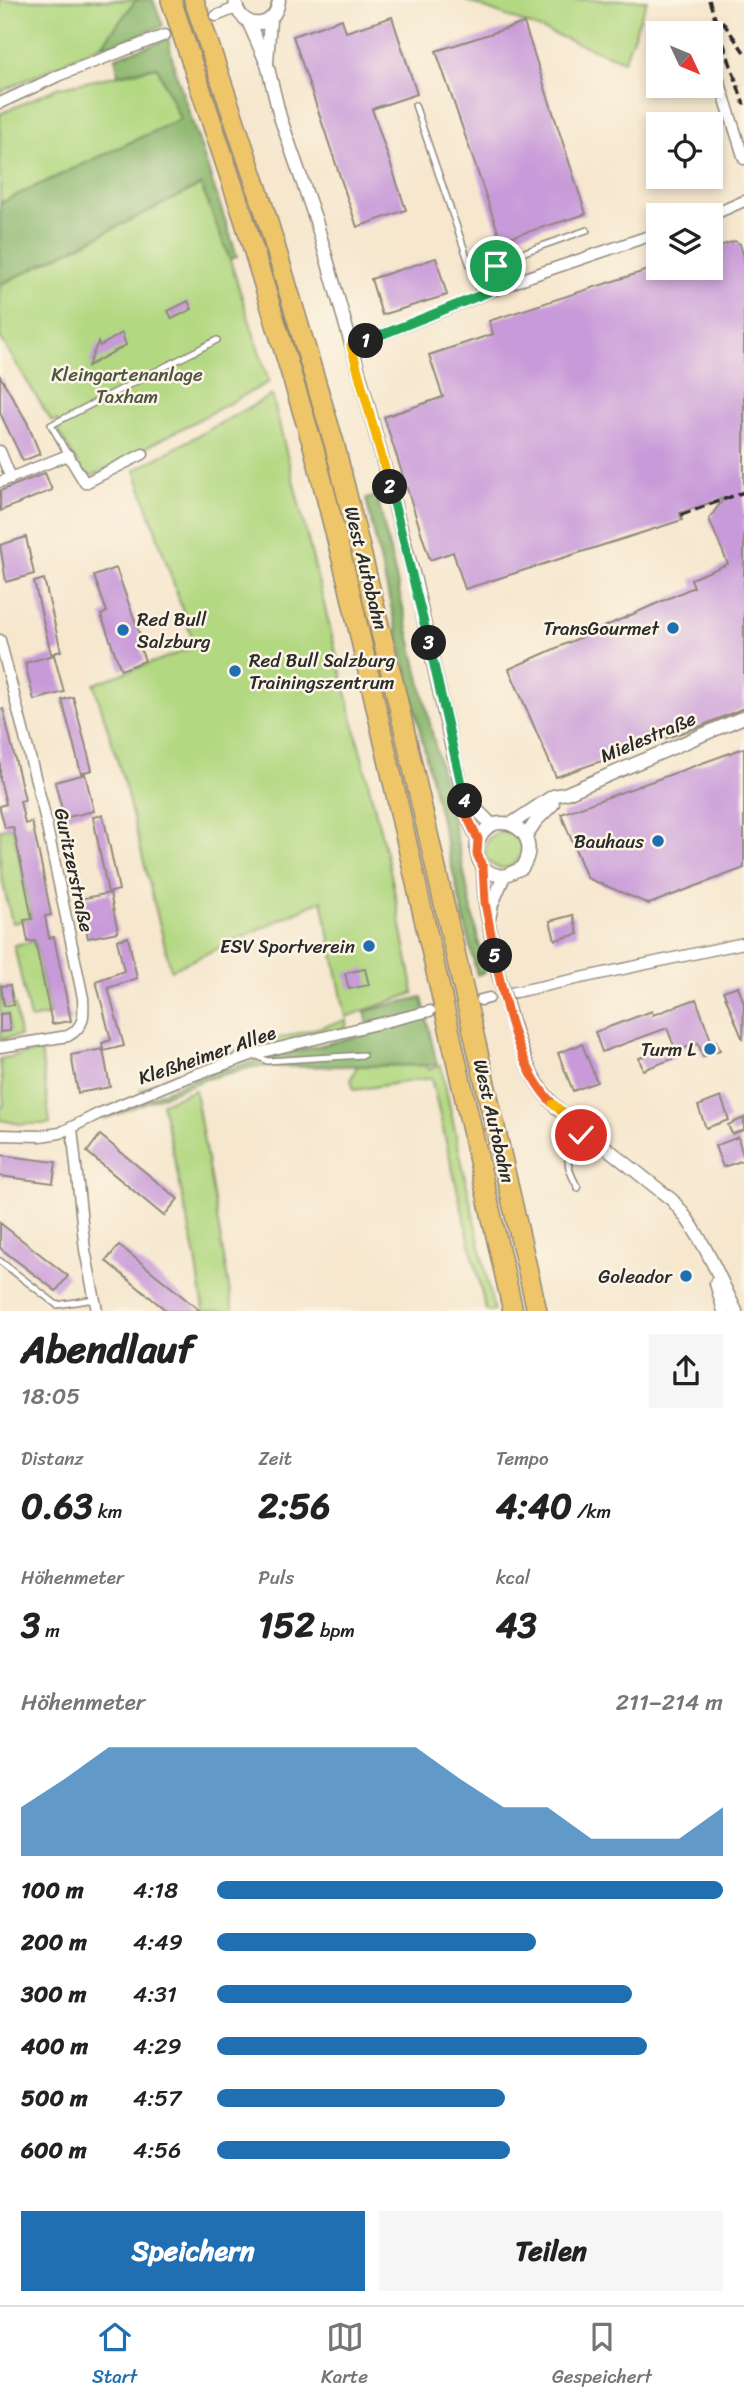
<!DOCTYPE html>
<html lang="de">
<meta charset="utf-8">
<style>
body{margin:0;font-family:Sriracha,sans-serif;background:#f6f6f6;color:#222;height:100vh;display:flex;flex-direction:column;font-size:26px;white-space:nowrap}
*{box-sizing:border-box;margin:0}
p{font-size:23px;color:#767676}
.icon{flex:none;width:38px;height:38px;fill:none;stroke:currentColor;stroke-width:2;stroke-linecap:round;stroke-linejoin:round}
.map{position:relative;height:1311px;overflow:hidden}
.sheet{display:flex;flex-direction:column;background:#fff;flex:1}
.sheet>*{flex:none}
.needle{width:46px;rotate:134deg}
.buttons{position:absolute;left:646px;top:21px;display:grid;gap:14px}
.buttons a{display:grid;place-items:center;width:77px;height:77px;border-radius:0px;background:#fff;box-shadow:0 4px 10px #0003;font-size:35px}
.pin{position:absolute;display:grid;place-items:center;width:60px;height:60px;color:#fff;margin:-30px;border:4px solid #fff;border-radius:50%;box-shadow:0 2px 7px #0007}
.km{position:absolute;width:35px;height:35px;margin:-18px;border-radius:50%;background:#222;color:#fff;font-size:19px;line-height:35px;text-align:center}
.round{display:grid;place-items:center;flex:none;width:74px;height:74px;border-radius:0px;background:#f6f6f6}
.head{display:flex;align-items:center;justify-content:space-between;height:119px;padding:0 21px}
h1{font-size:38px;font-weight:800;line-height:52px}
.figures{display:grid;grid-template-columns:repeat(3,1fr);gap:10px;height:119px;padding:7px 21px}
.figures div{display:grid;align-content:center}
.figures b{font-size:35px;font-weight:800}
.figures small{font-size:19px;font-weight:400}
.figures p{font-size:19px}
.chart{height:196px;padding:14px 21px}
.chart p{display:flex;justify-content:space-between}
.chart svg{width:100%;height:126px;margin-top:7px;fill:#1f6fb2;opacity:.7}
.primary-button{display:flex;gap:14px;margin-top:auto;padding:14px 21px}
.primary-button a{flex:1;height:80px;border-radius:0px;background:#1f6fb2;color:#fff;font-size:28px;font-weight:800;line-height:80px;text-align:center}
.primary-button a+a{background:#f6f6f6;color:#222}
ul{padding:0 21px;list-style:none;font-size:23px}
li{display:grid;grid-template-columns:112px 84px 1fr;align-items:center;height:52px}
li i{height:18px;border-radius:9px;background:#1f6fb2}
.tab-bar{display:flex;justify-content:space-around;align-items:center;height:98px;border-top:2px solid #e0e0e0;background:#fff;font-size:19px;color:#767676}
.tab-bar a{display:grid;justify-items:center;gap:4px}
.tab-bar .current{color:#1f6fb2}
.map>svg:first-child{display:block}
</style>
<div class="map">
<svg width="744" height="1311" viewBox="0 0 744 1311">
<rect width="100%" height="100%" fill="#fcf5e5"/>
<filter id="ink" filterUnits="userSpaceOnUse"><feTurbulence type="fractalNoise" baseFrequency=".0143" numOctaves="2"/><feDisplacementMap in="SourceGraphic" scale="14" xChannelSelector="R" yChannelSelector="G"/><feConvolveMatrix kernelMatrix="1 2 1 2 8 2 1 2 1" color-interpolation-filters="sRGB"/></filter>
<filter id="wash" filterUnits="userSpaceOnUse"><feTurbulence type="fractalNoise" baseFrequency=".00686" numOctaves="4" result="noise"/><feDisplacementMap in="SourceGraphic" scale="28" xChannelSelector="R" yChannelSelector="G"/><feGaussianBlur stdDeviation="1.57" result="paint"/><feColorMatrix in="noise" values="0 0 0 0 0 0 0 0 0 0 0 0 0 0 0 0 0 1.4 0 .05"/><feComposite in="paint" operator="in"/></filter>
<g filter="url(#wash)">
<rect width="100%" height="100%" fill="#f6e7ce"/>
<g fill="#b2d881" stroke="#6e8256" stroke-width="2">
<path d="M0,0H136L102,45L0,92Z"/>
<path d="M464,0H647L624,61Z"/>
<path d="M157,67L181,119L0,203V114L57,88Z"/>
<path d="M201,185L230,260L269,382L93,476L83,473L57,429L59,423L57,420L52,422L0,337V285Z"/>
<path d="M272,395L391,874L414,993L346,1017L322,900L171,970L123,779L94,684L195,647L135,470Z"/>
<path d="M13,827L32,919L12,923L0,870V829Z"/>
<circle cx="503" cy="850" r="18"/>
<path d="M35,941L50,1015L30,1019L14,945Z"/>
<path d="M0,984L4,1006L15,1005L20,1036L0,1039V1032L10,1030L8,1014H0Z"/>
<path d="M347,1020L346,1027L141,1092L140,1089L244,1048Z"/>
<path d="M41,1051L50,1124H21L0,1120V1107L4,1106L0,1059Z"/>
<path d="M424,1065L429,1069L441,1066L494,1311H486L431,1078L354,1090L351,1079L357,1066Z"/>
<path d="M195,1090L233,1311H204L196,1258L162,1103Z"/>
</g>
<g fill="#8db86f" stroke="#5c724d" stroke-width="2">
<path d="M136,0H153L163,26L115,44L102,45Z"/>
<path d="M168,39L175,70L237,256L230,260L201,185L0,285V203L180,119L157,67L118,75L116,57Z"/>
<path d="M377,496L456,835L485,972L477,975L366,499Z"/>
<path d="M422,997L437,1065L253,1067L206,1079L104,1119V1117L205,1074L370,1033L365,1011Z"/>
</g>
<g id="blocks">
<g fill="#c89ad9">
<path d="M392,17L417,94L372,109L406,210L357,227L293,36L342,19L346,32Z"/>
<path d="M524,23L586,214L501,240L436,51Z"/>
<path d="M735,241L740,244L744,257V708L701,726L556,777L509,669L694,587L691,579L728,564L709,519L724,498L680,513L682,520L465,589L453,552L430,560L384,417L443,397L429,355L493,334L489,321L654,268H710V249Z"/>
<path d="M436,258L447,295L382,315L371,279Z"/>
<path d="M188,301L192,309L172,319L168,311Z"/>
<path d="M122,333L126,345L88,366L98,342L100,346Z"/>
<path d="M0,376L27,422L40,454L23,461L0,413Z"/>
<path d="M45,473L52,490L0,511V491Z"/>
<path d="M26,537L34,574L6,582L0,545Z"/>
<path d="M116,568L144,646L140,647L145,661L121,670L101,615L107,612L94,576Z"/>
<path d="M44,579L61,651L51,654L34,582Z"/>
<path d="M54,655L64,692L34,700L25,663Z"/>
<path d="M73,697L92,770L81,773L62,700Z"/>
<path d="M0,709H3L25,800L20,801L25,824L32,822L42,868L51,915L45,916L49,938L54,937L71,1021L52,1024L35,941L28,942L24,920L32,919L23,873L13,827L5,828L0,809V806L6,804L0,779Z"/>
<path d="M744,748V868L649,904L587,878L561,814Z"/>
<path d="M85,774L94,811L64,818L55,782Z"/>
<path d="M103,815L119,890L108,893L93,817Z"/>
<path d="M110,893L118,932L88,938L80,899Z"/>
<path d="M573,915L578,934L555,940L550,921Z"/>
<path d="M128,937L137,978L108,988L124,1046L103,1051L102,1043L111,1040L96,981L124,971L117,940Z"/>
<path d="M365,969L369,985L349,989L345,973Z"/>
<path d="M10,985L14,1005L4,1006L1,986Z"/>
<path d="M738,986L744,1004L743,1040L723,991Z"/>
<path d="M696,999L712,1043L716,1041L720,1050L703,1057L698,1043L676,1051L667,1028L602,1052L595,1032L652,1011L653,1015Z"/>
<path d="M8,1013L10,1031L0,1032V1014Z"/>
<path d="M582,1044L597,1082L573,1091L558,1053Z"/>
<path d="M671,1046L675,1058L643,1070L639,1058Z"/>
<path d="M103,1049L110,1087L78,1093L71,1055Z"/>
<path d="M721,1097L729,1120L706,1128L698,1106Z"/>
<path d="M744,1118V1130L732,1134L728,1125Z"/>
<path d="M100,1135L178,1199L164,1216L87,1152Z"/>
<path d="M738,1137L744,1160L723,1167L715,1146Z"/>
<path d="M0,1155L56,1162L53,1183L0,1176Z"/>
<path d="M0,1223L68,1276L56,1291L0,1248Z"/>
<path d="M119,1245L171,1287L200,1311H167L146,1294L106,1261Z"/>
</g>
</g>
</g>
<g filter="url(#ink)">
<use href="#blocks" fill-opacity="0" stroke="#90897c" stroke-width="2"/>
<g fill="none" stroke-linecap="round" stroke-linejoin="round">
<g stroke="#90897c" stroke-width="8">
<g id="service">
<path d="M415,105L480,295"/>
<path d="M491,291L488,282L491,274L502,260L587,230"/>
<path d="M68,455L51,425L217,340"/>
<path d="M256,1055L267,1061L363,1055"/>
<path d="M578,1188C563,1160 565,1156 584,1130"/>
<path d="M0,1261L57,1305L94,1299"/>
</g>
</g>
<g stroke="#90897c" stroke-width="13">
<g id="minor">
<path d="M216,16L236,8"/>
<path d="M717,74L744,159"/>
<path d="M0,103L60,75L165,35"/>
<path d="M710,216L744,201"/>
<path d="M351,347L531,276L658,233"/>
<path d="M0,451L11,478"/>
<path d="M0,482L68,455L85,483L143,454"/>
<path d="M0,640L43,808L83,998C84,1016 85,1026 68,1036L0,1047"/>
<path d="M511,993L744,943"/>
<path d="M481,1000L489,998"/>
<path d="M72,1128L85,1250L97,1311"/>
<path d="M0,1135L40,1136L60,1133L98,1114L177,1081L254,1054L430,1011"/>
</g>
</g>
<g stroke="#90897c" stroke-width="15">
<g id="tertiary">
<path d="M235,0C239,31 276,31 279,0"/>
<path d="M248,21L267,64L280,117L316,221L361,379L415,581L467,816L478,840"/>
<path d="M267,63L270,19"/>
<path d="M465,798L492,825"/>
<path d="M511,824L553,796L567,793L744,717"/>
<path d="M526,836L536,821L553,804"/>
<path d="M483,867L485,903L498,973"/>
<path d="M489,919L492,904L504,876L522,868C546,833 497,805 480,837C476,843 475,851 478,858C482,870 492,875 504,876"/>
<path d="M511,1019C523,1056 531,1083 560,1111L672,1200C701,1232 717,1273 736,1311"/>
<path d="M716,1283L724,1311"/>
</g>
</g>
<g stroke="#90897c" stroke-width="22">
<g id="motorway">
<path d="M171,0L244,219L314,449L348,583L513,1311"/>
<path d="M194,0L264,209L334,443L394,685L537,1311"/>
</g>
</g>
<use href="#service" stroke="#fff" stroke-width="5"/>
<use href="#minor" stroke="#fff" stroke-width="10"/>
<use href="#tertiary" stroke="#fff" stroke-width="12"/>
<use href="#motorway" stroke="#eec569" stroke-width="19"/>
<g stroke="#2b2b2b" stroke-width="3.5" stroke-dasharray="10 5" stroke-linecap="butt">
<path d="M709,0L744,105"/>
<path d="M722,21L744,52"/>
<path d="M681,515L744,492"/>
</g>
<g stroke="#90897c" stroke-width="15" stroke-linecap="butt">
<path id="tertiary-bridge" d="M498,973L511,1019"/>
</g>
<use href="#tertiary-bridge" stroke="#fff" stroke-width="12"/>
</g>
</g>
<g fill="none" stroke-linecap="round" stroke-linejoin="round" filter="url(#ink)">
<g stroke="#fff" stroke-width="14">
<path id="split-1" d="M366,341L491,291L488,282L496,266"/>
</g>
<g stroke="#fff" stroke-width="14">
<path id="split-2" d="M366,341L351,346L390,487"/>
</g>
<g stroke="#fff" stroke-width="14">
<path id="split-3" d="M390,487L429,643"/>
</g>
<g stroke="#fff" stroke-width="14">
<path id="split-4" d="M429,643L465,801"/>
</g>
<g stroke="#fff" stroke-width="14">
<path id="split-5" d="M465,801L467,816L478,839L477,854L483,867L485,902L495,956"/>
</g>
<g stroke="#fff" stroke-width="14">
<path id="split-6" d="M495,956C504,1003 519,1070 553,1104"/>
</g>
<g stroke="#fff" stroke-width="14">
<path id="split-7" d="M553,1104L584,1130L581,1135"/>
</g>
<use href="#split-1" stroke="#22a559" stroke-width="9"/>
<use href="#split-2" stroke="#f5b400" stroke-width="9"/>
<use href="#split-3" stroke="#22a559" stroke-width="9"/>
<use href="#split-4" stroke="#22a559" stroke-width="9"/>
<use href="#split-5" stroke="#f0652b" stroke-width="9"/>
<use href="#split-6" stroke="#f0652b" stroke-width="9"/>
<use href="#split-7" stroke="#f5b400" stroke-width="9"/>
</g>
<g fill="#1f6fb2" stroke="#fcf5e5" stroke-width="2.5">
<circle cx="673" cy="628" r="7"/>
<circle cx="123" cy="630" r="7"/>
<circle cx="235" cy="671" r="7"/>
<circle cx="658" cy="841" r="7"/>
<circle cx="369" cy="946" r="7"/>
<circle cx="710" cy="1049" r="7"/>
<circle cx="686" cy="1276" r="7"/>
</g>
<g text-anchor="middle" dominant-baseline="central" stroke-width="5" stroke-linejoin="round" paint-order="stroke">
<g font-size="19" fill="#4d5640" stroke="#fcf5e5">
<text x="127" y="374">Kleingartenanlage<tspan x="127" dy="22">Taxham</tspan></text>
</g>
<g font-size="19" fill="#2b2b2b" stroke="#fcf5e5">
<text transform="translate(366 568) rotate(76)">West Autobahn</text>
<text transform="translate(648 737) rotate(-23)">Mielestraße</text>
<text transform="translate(74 870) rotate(78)">Guritzerstraße</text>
<text transform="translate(207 1055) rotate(-19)">Kleßheimer Allee</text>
<text transform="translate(494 1121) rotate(77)">West Autobahn</text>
</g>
<g font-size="19" fill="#2b2b2b" stroke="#fcf5e5" text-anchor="end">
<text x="137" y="619" text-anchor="start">Red Bull<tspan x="137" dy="22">Salzburg</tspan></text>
<text x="659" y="628">TransGourmet</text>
<text x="249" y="660" text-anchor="start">Red Bull Salzburg<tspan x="249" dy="22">Trainingszentrum</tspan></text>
<text x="644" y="841">Bauhaus</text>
<text x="355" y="946">ESV Sportverein</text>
<text x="696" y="1049">Turm L</text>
<text x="672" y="1276">Goleador</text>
</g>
</g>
</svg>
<div class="buttons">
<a><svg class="needle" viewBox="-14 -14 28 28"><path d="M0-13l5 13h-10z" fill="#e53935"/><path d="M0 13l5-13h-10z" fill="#767676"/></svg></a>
<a><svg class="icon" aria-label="locate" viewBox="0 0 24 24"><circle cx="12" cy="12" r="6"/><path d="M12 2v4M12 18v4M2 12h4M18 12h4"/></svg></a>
<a><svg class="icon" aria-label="layers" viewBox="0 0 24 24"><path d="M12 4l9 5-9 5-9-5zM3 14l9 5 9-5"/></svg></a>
</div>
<div class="pin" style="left:496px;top:266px;background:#1e9e55"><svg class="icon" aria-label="arrive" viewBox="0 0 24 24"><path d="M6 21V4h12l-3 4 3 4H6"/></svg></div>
<div class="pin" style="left:581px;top:1135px;background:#d93025"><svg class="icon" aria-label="check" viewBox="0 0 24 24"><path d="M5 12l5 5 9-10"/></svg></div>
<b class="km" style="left:366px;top:341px">1</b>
<b class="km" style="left:390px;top:487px">2</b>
<b class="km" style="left:429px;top:643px">3</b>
<b class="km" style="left:465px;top:801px">4</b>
<b class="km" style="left:495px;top:956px">5</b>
</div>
<section class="sheet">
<div class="head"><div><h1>Abendlauf</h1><p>18:05</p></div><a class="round"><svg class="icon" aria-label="share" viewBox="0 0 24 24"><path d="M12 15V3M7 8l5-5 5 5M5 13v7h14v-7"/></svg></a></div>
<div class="figures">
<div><p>Distanz</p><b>0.63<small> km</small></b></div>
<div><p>Zeit</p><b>2:56</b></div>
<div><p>Tempo</p><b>4:40<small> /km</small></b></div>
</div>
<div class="figures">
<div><p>Höhenmeter</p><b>3<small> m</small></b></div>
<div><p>Puls</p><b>152<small> bpm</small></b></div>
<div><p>kcal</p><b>43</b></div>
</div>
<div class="chart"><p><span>Höhenmeter</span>211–214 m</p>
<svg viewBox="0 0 160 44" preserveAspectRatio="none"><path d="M0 44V27L10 17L20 6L30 6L40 6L50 6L60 6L70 6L80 6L90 6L100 17L110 27L120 27L130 38L140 38L150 38L160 27V44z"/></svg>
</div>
<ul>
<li><b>100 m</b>4:18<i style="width:100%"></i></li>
<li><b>200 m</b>4:49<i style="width:63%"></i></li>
<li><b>300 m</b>4:31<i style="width:82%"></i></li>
<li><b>400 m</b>4:29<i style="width:85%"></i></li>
<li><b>500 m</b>4:57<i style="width:57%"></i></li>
<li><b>600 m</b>4:56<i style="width:58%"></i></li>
</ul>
<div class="primary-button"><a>Speichern</a><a>Teilen</a></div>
</section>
<nav class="tab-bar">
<a class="current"><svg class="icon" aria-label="home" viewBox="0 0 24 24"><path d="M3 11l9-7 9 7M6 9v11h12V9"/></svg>Start</a>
<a><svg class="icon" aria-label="map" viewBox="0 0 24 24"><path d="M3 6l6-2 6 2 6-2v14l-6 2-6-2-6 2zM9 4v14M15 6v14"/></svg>Karte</a>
<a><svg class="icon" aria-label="saved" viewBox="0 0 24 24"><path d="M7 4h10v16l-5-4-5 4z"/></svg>Gespeichert</a>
</nav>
